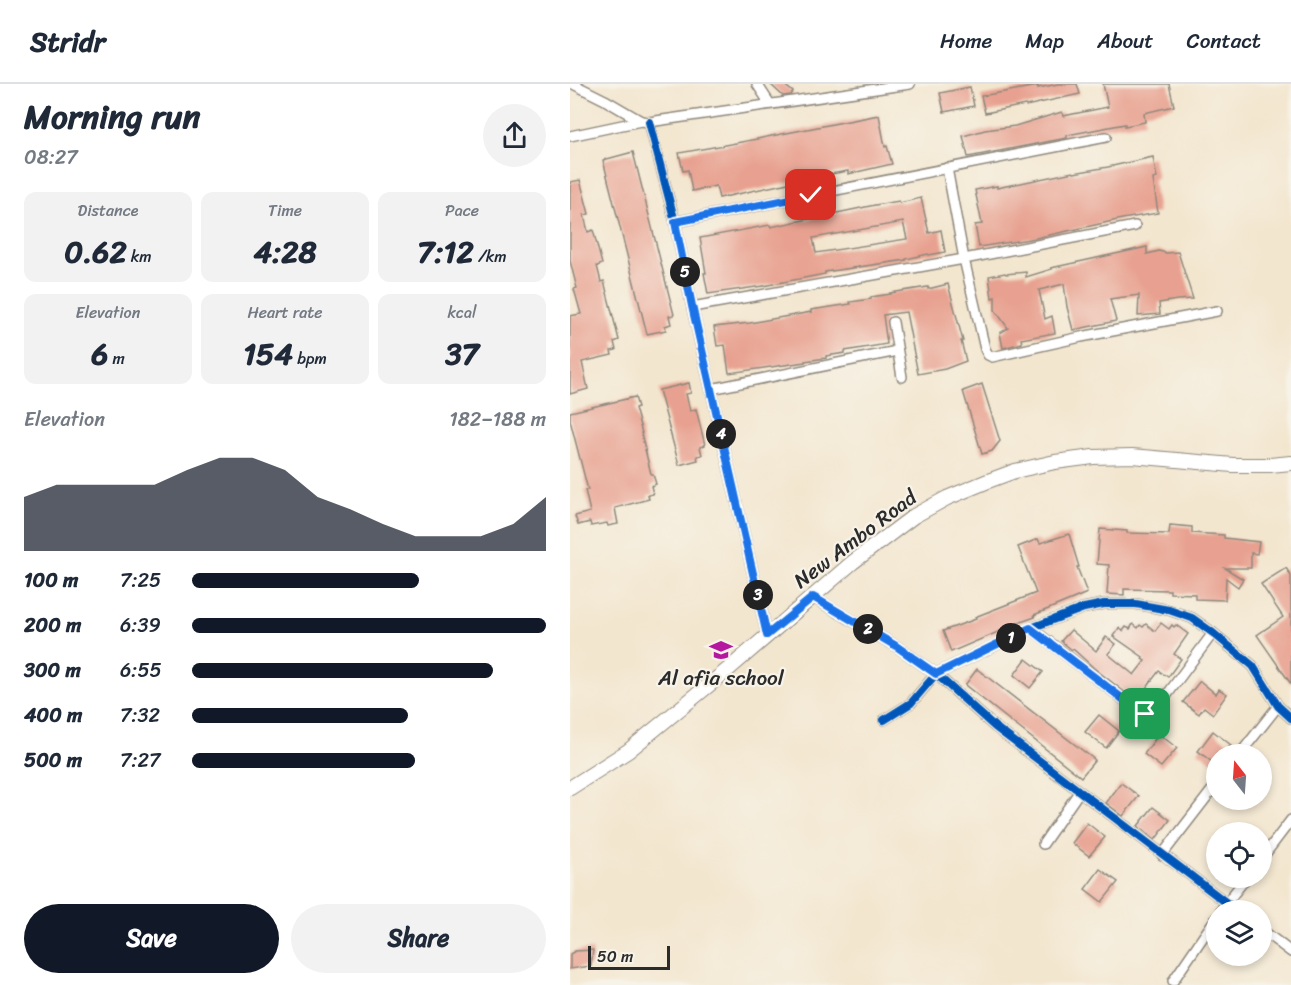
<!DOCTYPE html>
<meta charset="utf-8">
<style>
body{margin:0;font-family:Sriracha,sans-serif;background:#f2f2f3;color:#1f2937;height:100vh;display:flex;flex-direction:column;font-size:22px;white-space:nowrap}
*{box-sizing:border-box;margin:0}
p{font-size:20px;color:#747a83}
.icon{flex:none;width:33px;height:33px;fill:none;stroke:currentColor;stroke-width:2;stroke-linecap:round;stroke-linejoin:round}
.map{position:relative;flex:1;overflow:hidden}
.sheet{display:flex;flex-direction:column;background:#fff;width:570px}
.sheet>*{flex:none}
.needle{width:39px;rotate:343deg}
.controls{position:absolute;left:636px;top:660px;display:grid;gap:12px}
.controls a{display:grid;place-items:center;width:66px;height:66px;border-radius:50%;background:#fff;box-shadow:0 3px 9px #0003;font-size:30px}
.scale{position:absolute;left:18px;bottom:15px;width:82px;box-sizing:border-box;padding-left:6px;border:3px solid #2b2b2b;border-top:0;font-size:16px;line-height:21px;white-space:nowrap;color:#2b2b2b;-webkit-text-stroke:4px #f7f3e8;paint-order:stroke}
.pin{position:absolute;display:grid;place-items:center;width:51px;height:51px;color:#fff;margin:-26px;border-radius:12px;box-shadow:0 3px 9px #0006}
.km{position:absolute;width:30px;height:30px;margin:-15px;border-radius:50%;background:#222;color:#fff;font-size:16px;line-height:30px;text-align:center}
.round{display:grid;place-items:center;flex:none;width:63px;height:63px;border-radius:32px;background:#f2f2f3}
.overview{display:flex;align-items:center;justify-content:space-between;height:102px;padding:0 24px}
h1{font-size:33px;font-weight:800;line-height:45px}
.figures{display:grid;grid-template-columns:repeat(3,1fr);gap:9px;height:102px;padding:6px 24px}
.figures div{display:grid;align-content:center;border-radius:12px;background:#f2f2f3;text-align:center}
.figures b{font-size:30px;font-weight:800}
.figures small{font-size:16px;font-weight:400}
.figures p{font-size:16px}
.chart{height:168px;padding:12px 24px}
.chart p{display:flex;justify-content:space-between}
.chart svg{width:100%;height:108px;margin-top:6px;fill:#111827;opacity:.7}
.primary-button{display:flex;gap:12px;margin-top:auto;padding:12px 24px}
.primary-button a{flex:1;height:69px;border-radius:36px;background:#111827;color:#fff;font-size:24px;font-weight:800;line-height:69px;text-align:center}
.primary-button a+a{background:#f2f2f3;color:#1f2937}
ul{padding:0 24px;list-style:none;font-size:20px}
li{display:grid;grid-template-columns:96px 72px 1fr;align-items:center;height:45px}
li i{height:15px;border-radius:8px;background:#111827}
header{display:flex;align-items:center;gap:36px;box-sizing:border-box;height:84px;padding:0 30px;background:#fff;border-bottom:2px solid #e0e1e3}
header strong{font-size:28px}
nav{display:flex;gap:33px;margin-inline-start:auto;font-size:21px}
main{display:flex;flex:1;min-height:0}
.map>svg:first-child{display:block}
</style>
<header>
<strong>Stridr</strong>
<nav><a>Home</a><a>Map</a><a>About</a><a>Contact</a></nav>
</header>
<main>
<section class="sheet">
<div class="overview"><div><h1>Morning run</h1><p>08:27</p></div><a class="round"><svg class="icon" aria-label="share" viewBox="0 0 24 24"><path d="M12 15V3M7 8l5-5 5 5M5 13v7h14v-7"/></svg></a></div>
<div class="figures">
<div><p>Distance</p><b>0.62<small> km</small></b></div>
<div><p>Time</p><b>4:28</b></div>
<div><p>Pace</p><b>7:12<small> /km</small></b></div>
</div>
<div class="figures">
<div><p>Elevation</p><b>6<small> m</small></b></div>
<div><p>Heart rate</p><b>154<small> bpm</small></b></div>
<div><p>kcal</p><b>37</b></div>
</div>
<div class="chart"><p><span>Elevation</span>182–188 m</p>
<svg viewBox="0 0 160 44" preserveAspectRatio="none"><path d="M0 44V22L10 17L20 17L30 17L40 17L50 11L60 6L70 6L80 11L90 22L100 27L110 33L120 38L130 38L140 38L150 33L160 22V44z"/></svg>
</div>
<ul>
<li><b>100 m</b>7:25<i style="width:64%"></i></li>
<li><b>200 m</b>6:39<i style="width:100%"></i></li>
<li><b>300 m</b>6:55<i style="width:85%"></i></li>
<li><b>400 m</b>7:32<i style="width:61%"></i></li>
<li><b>500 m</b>7:27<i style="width:63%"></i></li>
</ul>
<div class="primary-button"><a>Save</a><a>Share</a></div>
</section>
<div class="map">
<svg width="721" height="901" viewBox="0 0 721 901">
<rect width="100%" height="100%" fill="#f7f3e8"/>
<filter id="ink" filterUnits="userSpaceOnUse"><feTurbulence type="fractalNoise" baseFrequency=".0167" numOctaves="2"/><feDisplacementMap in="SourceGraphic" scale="12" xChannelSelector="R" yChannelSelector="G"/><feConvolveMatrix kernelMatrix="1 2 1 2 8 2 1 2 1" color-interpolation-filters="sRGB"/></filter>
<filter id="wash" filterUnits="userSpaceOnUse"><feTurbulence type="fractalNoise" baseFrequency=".008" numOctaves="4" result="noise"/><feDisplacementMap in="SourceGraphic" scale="24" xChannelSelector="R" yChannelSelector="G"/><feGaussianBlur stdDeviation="1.35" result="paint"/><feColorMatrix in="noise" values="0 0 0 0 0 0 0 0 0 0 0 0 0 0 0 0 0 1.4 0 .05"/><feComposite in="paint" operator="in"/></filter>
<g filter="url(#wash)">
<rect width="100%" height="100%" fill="#f3e6cf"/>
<g id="blocks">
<g fill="#e8a190" fill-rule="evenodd">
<path d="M200,0H213L223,8L221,11L213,12Z"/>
<path d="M488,0H507L510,10L456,22L455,21L415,29L411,12L468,2V4Z"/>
<path d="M533,0H599L604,22L574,29L575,38L555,42V40L497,51V54L398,73L393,52L415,46L445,42L492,28L493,32L538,23Z"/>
<path d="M400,3L404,22L374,28L370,9Z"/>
<path d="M309,31L315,63L317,62L322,80L278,90V87L250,92L149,114L146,102L122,107L118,86L113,87L109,69L166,59Z"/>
<path d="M63,68L104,231L99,232L101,240L95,242L96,246L77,250L33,76Z"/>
<path d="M583,73L587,94L583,95L588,129L552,135L466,154L409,163L405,141L412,140L405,106L427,102V104L503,88L504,89L538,83Z"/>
<path d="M10,96L19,130L14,131L18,148L23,146L32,180L27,182L31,198L34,197L49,256L44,258L46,266L41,267L42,271L12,278L18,305L0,310V232L11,230L4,205L7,204L0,177V98Z"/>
<path d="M351,114L359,149L371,146L375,168L359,171L358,170L336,175V176L255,188V190L193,202L138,210L134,189H136L130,154L200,141L201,143L305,121L329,117L330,119ZM333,138L337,155L246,169L243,154Z"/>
<path d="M577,163V170L589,167L596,169L608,168L623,215L607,216L589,219L590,230L568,232L569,211L540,215L546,237L503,246L497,223L494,200L469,206L475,235L482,232L485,249L451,255L452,259L433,264L430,249L438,244L425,226V213L422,214L419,192L435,189L436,190L456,188V193L482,185L481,184Z"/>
<path d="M378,200L393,257H391L396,277L375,285L348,290L336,228L313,231L317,260L275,267V269L256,272V274L235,277V278L159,289L155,261L147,262L144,243L180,239L241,228V226L281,220L280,218L301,215V213L321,210L320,209L358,203V205Z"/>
<path d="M119,299L121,309L116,310L120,327L126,325L135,361L130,363L132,371L127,372L128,376L109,381L89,306Z"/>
<path d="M412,300L430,357L422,367L412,370L393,307Z"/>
<path d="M65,313L68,323L65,324L72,349H71L81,390H83L86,400L81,402L83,410L78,411L79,415L45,424L48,440L38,442L37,439L21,442L20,438L8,441L5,432L20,428L15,406H18L0,336V328Z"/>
<path d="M600,441L622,443V449L654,451V454L689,458L687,470L681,469V484H655L673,495L668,503L656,494L655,516L625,515V510L600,509V506L554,505V511L537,510L539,481L527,480L530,445L557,447V449L599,450Z"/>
<path d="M499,450L509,483H507L517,509L464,531L465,533L434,544L435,545L381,568L373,547L406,535L405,533L466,509L448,463L468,455L470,459Z"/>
<path d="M716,484L721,492V600L687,551L713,533L691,500Z"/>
<path d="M591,539L599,545L602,541L604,543L606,541L618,550L604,570L611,575L598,593L589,587L566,617L524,584L503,565L502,566L491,557L501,546L526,567L536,553L546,560L538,570L564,591L575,577L572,575L573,573L543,552L549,544L553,547L556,543L560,545L563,540L568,544L570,541L573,543L576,540L585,547Z"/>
<path d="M456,575L473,588L460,604L444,591Z"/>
<path d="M407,585L525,676L511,693L395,601Z"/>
<path d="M630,597L646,610L649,605L657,610L643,630L634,623L629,630L613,618Z"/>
<path d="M529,631L549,647L536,664L515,648Z"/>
<path d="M643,647L661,661L653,670H646V681L628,667Z"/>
<path d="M589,650L607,664L591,683L574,670Z"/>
<path d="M551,699L569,712L553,732L536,719Z"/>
<path d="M583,723L600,736L585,756L568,742Z"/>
<path d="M517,739L535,753L519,772L502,759Z"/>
<path d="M530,785L548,798L532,818L515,805Z"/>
<path d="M23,866L21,882L0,885V870L5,867Z"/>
</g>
</g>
</g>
<g filter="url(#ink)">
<use href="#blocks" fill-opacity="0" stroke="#8f887d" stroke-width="1.5"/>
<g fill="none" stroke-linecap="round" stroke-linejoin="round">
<g stroke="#8f887d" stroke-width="12">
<g id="street">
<path d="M3,0L35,16L71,37"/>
<path d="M187,0L200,20"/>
<path d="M79,38L105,138L122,223L197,551"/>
<path d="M0,52L71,37L79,38L340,0"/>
<path d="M377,84L394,175L415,265L418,271L422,273L511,253L647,227"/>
<path d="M105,138L536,53"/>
<path d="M122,223L394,175L565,142"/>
<path d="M323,238L332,293"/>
<path d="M141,305L327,267"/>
<path d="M242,513L326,562L366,590L425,643L666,826"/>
<path d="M461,544L566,625L575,630L585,627L643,549"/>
<path d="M314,636L341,619L366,590L461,544L514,524L534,520H566L599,526L622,534L643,549L683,582L708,622L721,634"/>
<path d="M670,670L708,622"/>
<path d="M473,760L509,708"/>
<path d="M592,771L646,701"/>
<path d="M692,774L721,736"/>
<path d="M651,826L676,794"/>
<path d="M692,846L721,868"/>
<path d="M603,897L646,834"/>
</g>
</g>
<g stroke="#8f887d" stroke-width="16">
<path id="primary" d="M0,704L58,667L161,583L283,478L344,432L377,414L418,397L445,387L485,378L523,373L562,372L663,381H700L721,379"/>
</g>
<use href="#street" stroke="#fff" stroke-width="9"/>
<use href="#primary" stroke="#fff" stroke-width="14"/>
<g stroke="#f7f3e8" stroke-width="11">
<g id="cycleway">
<path d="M79,38L105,138L122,223L197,551"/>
<path d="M242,513L326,562L366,590L425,643L666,826"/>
<path d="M314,636L341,619L366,590L461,544L514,524L534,520H566L599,526L622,534L643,549L683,582L708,622L721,634"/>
</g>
</g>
<use href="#cycleway" stroke="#0057b8" stroke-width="8"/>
</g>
</g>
<g fill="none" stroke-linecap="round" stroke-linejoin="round" filter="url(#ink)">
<g stroke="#fff" stroke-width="12">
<path id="route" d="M241,111L105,138L122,222L197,551L243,513L326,562L366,590L460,544L566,625L575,630"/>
</g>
<use href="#route" stroke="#1a73e8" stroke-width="8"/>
</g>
<defs>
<g id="school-bare" transform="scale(1.8)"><path d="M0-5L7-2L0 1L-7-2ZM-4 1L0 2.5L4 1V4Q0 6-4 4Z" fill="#b5179e" stroke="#f7f3e8" stroke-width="2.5" paint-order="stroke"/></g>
</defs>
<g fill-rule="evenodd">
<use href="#school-bare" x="151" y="566"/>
</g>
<g text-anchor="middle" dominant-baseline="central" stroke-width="4.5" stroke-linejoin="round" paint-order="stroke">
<g font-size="21" fill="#2b2b2b" stroke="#f7f3e8">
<text transform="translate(285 455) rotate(-37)">New Ambo Road</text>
</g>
<g font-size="21" fill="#2b2b2b" stroke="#f7f3e8">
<text x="151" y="594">Al afia school</text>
</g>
</g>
</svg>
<div class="controls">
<a><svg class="needle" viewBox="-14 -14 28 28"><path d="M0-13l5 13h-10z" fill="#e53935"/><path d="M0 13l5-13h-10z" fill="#747a83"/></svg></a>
<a><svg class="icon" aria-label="locate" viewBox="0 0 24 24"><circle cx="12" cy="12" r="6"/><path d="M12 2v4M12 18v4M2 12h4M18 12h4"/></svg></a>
<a><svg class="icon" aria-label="layers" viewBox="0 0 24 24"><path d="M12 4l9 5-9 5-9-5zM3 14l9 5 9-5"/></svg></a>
</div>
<div class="scale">50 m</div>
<div class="pin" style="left:575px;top:630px;background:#1e9e55"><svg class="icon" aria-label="arrive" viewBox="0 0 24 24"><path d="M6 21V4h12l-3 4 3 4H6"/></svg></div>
<div class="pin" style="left:241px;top:111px;background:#d93025"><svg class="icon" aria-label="check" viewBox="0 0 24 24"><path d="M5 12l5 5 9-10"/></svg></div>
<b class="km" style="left:441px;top:554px">1</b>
<b class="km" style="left:298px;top:545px">2</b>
<b class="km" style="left:188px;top:511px">3</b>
<b class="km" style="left:151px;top:350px">4</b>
<b class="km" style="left:115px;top:188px">5</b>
</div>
</main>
